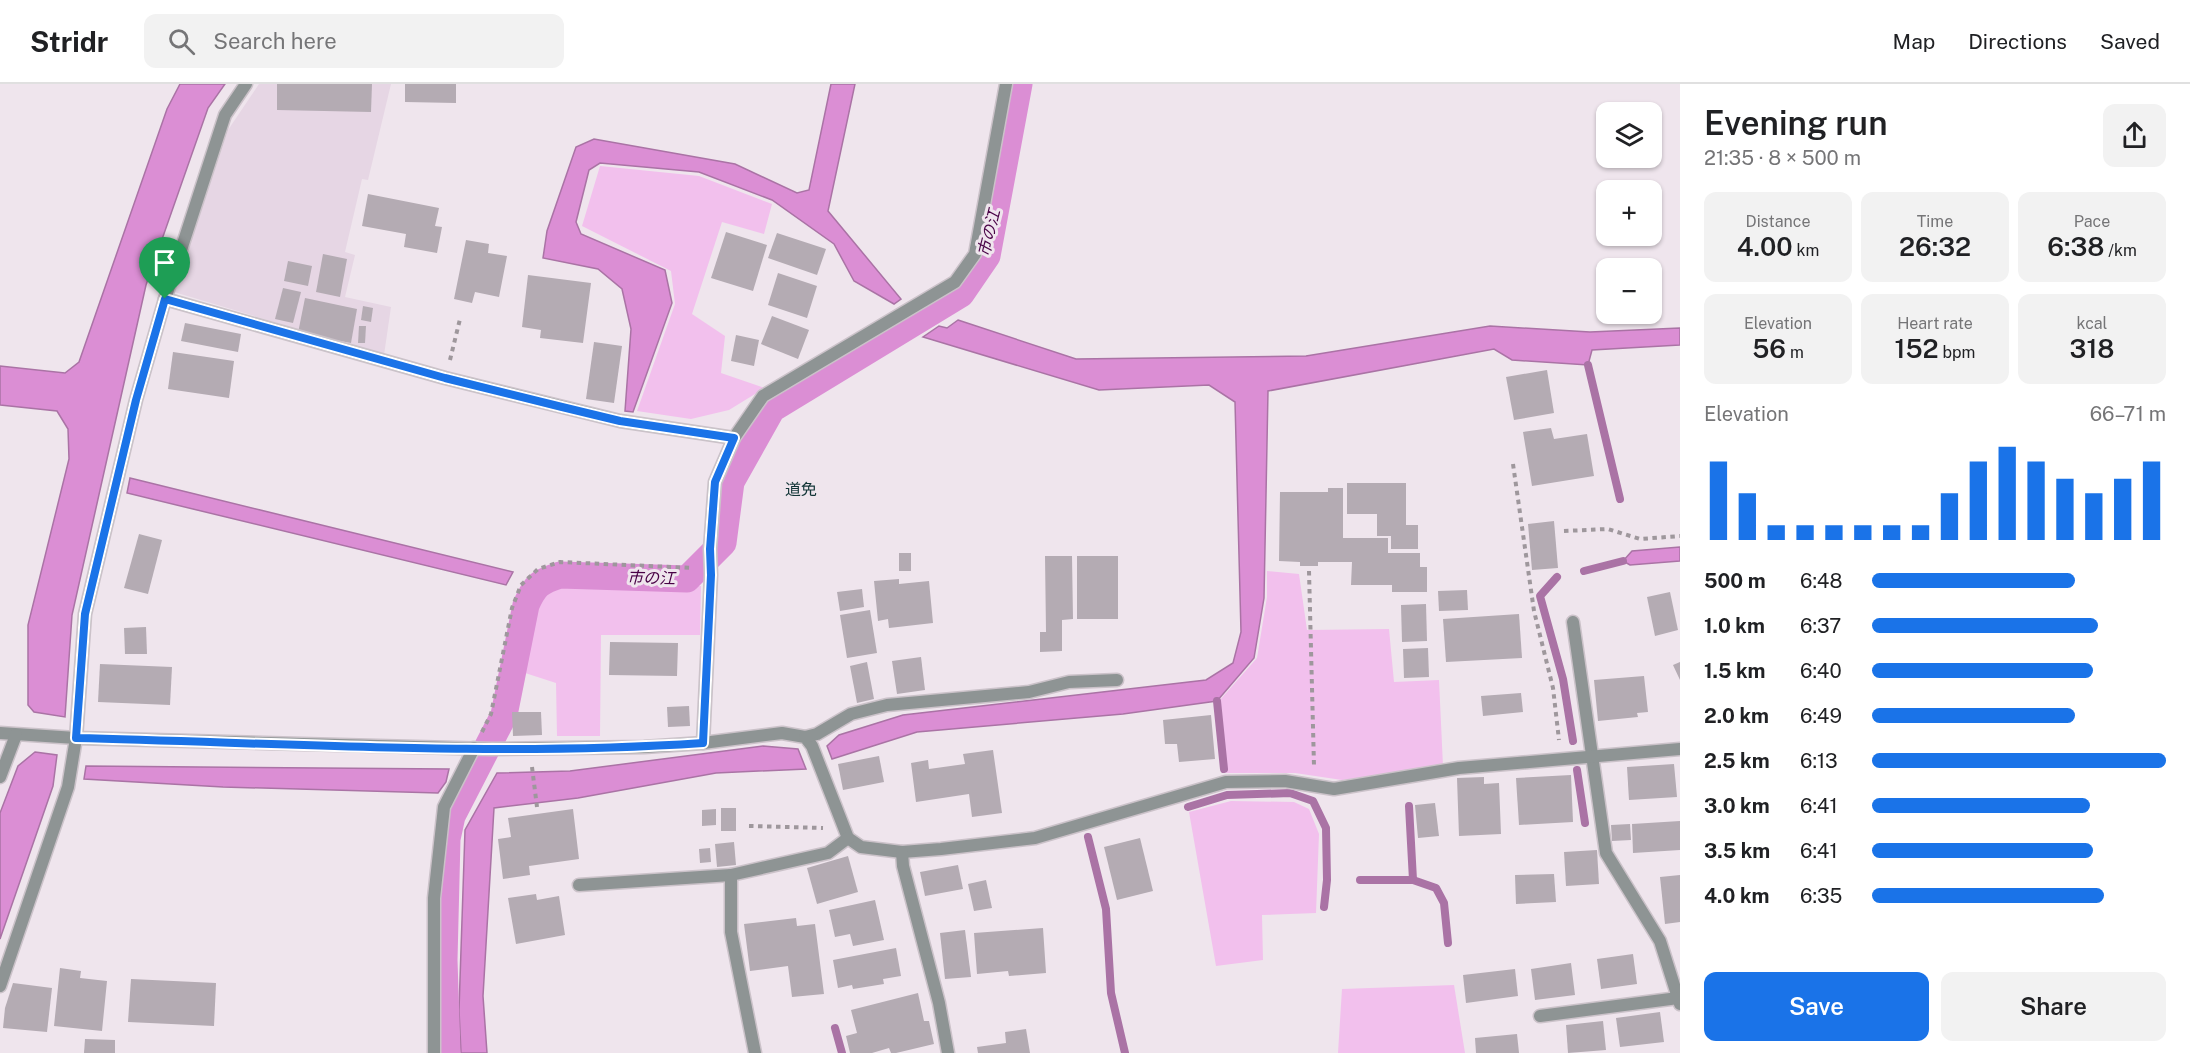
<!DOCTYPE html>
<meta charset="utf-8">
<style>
body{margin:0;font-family:"Public Sans","Noto Sans JP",sans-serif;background:#f2f2f2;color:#202124;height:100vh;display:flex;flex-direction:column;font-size:22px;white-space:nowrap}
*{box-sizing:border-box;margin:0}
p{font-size:20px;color:#757577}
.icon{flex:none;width:33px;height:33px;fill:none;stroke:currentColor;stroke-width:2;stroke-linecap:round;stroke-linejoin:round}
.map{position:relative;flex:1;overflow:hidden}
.details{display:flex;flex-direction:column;background:#fff;width:510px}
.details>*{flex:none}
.buttons{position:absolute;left:1596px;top:18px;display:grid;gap:12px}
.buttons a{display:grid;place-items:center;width:66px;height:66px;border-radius:12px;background:#fff;box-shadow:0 2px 4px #0004;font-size:30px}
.pin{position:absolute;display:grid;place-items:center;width:51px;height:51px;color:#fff;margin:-62px -26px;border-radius:50% 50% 50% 0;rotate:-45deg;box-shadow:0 0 6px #0007}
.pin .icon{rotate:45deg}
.round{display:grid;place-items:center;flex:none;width:63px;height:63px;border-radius:12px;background:#f2f2f2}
.head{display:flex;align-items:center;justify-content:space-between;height:102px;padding:0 24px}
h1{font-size:33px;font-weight:600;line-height:45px}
.metrics{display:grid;grid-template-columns:repeat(3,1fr);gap:9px;height:102px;padding:6px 24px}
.metrics div{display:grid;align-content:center;border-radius:12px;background:#f2f2f2;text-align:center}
.metrics b{font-size:26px;font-weight:600}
.metrics small{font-size:16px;font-weight:400}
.metrics p{font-size:16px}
.chart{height:168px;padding:12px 24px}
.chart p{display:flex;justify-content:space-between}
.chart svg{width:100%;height:108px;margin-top:6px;stroke:#1a73e8;stroke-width:6}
.primary-button{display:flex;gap:12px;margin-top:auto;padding:12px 24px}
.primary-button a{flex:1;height:69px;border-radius:12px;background:#1a73e8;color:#fff;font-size:24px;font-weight:600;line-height:69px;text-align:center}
.primary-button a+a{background:#f2f2f2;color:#202124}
ul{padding:0 24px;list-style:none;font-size:20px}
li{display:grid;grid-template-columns:96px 72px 1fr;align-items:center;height:45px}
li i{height:15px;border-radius:8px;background:#1a73e8}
header{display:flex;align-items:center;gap:36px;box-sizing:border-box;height:84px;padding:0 30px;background:#fff;border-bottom:2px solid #e0e0e0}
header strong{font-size:28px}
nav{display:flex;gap:33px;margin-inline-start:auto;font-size:21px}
.search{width:420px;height:54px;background:#f2f2f2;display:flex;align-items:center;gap:15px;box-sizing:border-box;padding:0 21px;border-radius:12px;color:#757577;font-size:22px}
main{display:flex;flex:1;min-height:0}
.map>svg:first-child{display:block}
</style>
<header>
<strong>Stridr</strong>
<div class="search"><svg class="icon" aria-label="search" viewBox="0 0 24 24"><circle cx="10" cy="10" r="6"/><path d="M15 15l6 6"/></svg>Search here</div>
<nav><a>Map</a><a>Directions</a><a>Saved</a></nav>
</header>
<main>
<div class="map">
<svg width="1680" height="969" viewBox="0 0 1680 969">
<rect width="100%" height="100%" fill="#efe5ed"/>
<path fill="#e6d6e4" d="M259,0H391L368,96L362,95L345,168L355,171L345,213L391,223L384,271L174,208L228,46Z"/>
<g fill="#f2c0ed">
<path d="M600,82L699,92L772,120L764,150L722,138L692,230L725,252L721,289L765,304L729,326L691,335L637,327L675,220L671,187L582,142Z"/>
<path d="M1267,487L1299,490L1307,546L1389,545L1394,598L1439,596L1443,682L1342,696L1295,689H1226L1219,617L1257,574L1267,513Z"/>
<path d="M556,498L701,502L700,551H601L600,652H557L556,599L522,588L538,512Z"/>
<path d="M1231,717L1294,718L1309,725L1319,750L1316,829L1262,831L1263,876L1216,882L1189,728Z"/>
<path d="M1454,901L1465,969H1338L1342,905Z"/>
</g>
<g fill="#db8ed4" stroke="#aa73a5" stroke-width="1.5">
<path d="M180,0H225L208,24L146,201L72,531L65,633L34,628L28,621V541L69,375L68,345L57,327L0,321V282L65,289L79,278L167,25Z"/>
<path d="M831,0H855L828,127L901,215L894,220L854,197L834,160L772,116L699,88L600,79L589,86L576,138L581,150L665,186L672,219L633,328L625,327L631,245L622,205L598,185L543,174L547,147L576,63L594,55L735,80L797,109L809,106Z"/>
<path d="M958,236L1076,275L1306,272L1490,242L1590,248L1680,244V261L1592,266L1588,281L1512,276L1494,265L1268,307L1264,514L1254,574L1217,617L1123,630L917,648L832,675L827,662L839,651L903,631L1206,596L1233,579L1241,548L1235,318L1209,301L1099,306L923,253L939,242L947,244Z"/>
<path d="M130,394L513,488L506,501L127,409Z"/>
<path d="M1680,463V477L1630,481L1623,477L1632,467Z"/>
<path d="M763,662L798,665L806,685L716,689L578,714L494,724L483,912L487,969H461L459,926L465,746L497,689L570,687Z"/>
<path d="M35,668L57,671L53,702L0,855V729L18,682Z"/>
<path d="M86,682L449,685L446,698L438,709L223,703L84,695Z"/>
</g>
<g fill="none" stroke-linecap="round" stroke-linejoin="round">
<g stroke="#aa73a5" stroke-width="8">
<path d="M1588,281L1620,415"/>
<path d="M1584,487L1623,477"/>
<path d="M1557,493L1540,512L1563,595L1573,657"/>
<path d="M1217,617L1224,685"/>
<path d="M1577,686L1585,739"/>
<path d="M1409,722L1413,796"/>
<path d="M1188,723L1227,711L1290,709L1313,717L1326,744L1327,796L1324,823"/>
<path d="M1088,753L1106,825L1111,909L1125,969"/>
<path d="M1360,796H1413L1436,804L1444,819L1448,859"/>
<path d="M835,944L842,969"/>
</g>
<path stroke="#db8ed4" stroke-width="27" d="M447,969L444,876L447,755L452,732L504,631L526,521C535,501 539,498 560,491L687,495L723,459L731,398L772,325L961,210L987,172L1019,0"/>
</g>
<g fill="#b4abb3">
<path d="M277,0H372L371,28L277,26Z"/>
<path d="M405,0H456V19L405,18Z"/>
<path d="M368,110L439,124L435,142L442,143L437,169L404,163L406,150L362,142Z"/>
<path d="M726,148L767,161L753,207L711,194Z"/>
<path d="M777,149L826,165L817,191L768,174Z"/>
<path d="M466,156L489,160L488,169L507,172L499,213L475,208L472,219L454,215Z"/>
<path d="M323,170L347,175L340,213L316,208Z"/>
<path d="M288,177L312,182L308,202L284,197Z"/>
<path d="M778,189L817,202L807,234L768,221Z"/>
<path d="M528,191L591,199L583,259L540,254L541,246L522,243Z"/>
<path d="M283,204L301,208L293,239L275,235Z"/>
<path d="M305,214L357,225L351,259L298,249Z"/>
<path d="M363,222L373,224L371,238L361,236Z"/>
<path d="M772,232L809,246L798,275L761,260Z"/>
<path d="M185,239L241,250L238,268L181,257Z"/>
<path d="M359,242H366L365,259H358Z"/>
<path d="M736,251L759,256L754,282L731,277Z"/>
<path d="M594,258L622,262L614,319L586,315Z"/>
<path d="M173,268L234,277L229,314L168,305Z"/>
<path d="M1547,286L1554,329L1514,336L1506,293Z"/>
<path d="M1551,344L1554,355L1587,350L1594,392L1532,402L1523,348Z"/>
<path d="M1347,399H1406V441H1418V465H1391V452H1377V430H1347Z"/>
<path d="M1328,404H1343V454H1388V469H1420V483H1427V508H1392V501H1351L1352,478H1318V482H1300V478L1279,477L1280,408H1328Z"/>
<path d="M1554,437L1558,484L1532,486L1528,440Z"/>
<path d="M139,450L162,456L148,510L124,504Z"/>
<rect x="899" y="469" width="12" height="18"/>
<path d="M1045,472H1072L1073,535L1062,536V567L1040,568V548H1046Z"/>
<rect x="1077" y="472" width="41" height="63"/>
<path d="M899,495V500L929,497L933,539L889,544L888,535L878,537L874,497Z"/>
<path d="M862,505L864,523L840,527L837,508Z"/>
<path d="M1467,506L1468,526L1439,527L1438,507Z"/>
<path d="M1670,508L1678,546L1655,552L1647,513Z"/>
<path d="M1426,520L1427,557L1402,558L1401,521Z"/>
<path d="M870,526L877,569L847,574L840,531Z"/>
<path d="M1519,530L1522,574L1446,578L1443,535Z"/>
<path d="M146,543L147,570H125L124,544Z"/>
<path d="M610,558L678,559L677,592L609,591Z"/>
<path d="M1428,564L1429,593L1404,594L1403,565Z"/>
<path d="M921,573L925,606L897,610L892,577Z"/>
<path d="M867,578L874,615L857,619L850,582Z"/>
<path d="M1680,578V596L1673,581Z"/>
<path d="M100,580L172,583L170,621L98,618Z"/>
<path d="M1644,592L1648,628L1637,629L1638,633L1598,637L1594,596Z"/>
<path d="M1521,609L1523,628L1483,632L1481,612Z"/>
<path d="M689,622L690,642L668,643L667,623Z"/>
<path d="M512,628H541L542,651L513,652Z"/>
<path d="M1211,631L1215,675L1179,678L1177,660H1165L1163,636Z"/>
<path d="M993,666L1002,729L972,733L969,710L916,718L911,679L928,676L929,685L965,680L963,670Z"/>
<path d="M879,672L884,698L843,706L838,680Z"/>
<path d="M1674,680L1677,713L1629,716L1627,683Z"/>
<path d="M1571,691L1573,738L1519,741L1516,694Z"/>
<path d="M1484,693V700L1499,699L1501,750L1459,752L1457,694Z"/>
<path d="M1435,719L1439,752L1418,754L1415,721Z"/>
<rect x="721" y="724" width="15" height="23"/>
<path d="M573,725L579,775L529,782L530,791L503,795L498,755L511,753L508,734Z"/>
<path d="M716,725V741L702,742V726Z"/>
<path d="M1680,737V766L1633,769L1632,740Z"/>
<path d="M1630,740L1631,756L1612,757L1611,741Z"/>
<path d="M1140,754L1153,807L1117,816L1104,763Z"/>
<path d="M734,758L736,781L717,783L715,760Z"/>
<path d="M710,764L711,778L700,779L699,765Z"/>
<path d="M1597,766L1599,800L1566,802L1564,768Z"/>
<path d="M848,772L858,808L817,820L807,784Z"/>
<path d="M958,781L963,805L925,812L920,788Z"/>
<path d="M1554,790L1556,818L1516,820L1515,791Z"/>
<path d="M1680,791V838L1665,840L1660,793Z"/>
<path d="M986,796L992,824L974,827L968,800Z"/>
<path d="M536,810L537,816L559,812L565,851L516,860L508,814Z"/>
<path d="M875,816L884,856L853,862L850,850L835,853L829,826Z"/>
<path d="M796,834L797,842L815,840L824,910L792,913L788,882L750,887L744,840Z"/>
<path d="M1043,844L1046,889L1009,892L1008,887L977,890L974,849Z"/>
<path d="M965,846L971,893L945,895L940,849Z"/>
<path d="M896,864L901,892L883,895L884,900L853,905L852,901L838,904L833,876Z"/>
<path d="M1633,870L1637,900L1601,905L1597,875Z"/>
<path d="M1571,879L1575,911L1535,916L1531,885Z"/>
<path d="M60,884L81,887L80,894L107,897L102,947L54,942Z"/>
<path d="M1515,885L1518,912L1466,919L1463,891Z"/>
<path d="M131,895L216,899L214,942L128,938Z"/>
<path d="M13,899L52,904L47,948L3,944L5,924Z"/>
<path d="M918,909L924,937H929L934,960L896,969H891L889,964L872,969H850L846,952L857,949L851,926Z"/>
<path d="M1660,928L1664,958L1620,963L1616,934Z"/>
<path d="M1603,937L1606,966L1568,969L1566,941Z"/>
<path d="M1026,945L1030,969H978L977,963L1006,959L1005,948Z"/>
<path d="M1517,950L1519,969H1476L1475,954Z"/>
<path d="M85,955L115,956V969H84Z"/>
</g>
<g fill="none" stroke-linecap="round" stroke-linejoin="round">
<g stroke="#cbc2c9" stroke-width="15">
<g id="minor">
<path d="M165,215L445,294L620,337L734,354"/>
<path d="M1573,538L1606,769L1660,857L1680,920"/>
<path d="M0,649L76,654L492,665L644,663L703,659L782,649L805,653L812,662L848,754L861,763L902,768L941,765L1035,754L1226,698L1285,697L1334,705L1459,684L1680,665"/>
<path d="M805,653L817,650L851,630L887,621L1029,608L1069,598L1117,596"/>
<path d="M703,659L711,491L710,465L715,398L734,354L763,312L955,198L975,170L1006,0"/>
<path d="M0,693L16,651"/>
<path d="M902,768L903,782L939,919L948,969"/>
<path d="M579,801L731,791"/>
<path d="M0,902L68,703L76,654L85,530L136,316L165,215L225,31L246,0"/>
<path d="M1540,932L1678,914"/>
<path d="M434,969V814L444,723L474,664"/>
<path d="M755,969L731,848V791L828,769L848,754"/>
</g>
</g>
<g stroke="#9e979c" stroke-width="4" stroke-dasharray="4.5 4.5" stroke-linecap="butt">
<path d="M450,276L460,235"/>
<path d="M1513,380L1534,527L1553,604L1559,656"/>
<path d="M1564,447L1608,445L1640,455L1680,452"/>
<path d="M1309,487L1314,682"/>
<path d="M482,648L491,630L512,524L521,501L538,485L560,478L693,484"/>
<path d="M532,683L537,723"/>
<path d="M749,742L823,744"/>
</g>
<use href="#minor" stroke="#8e9494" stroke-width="12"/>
</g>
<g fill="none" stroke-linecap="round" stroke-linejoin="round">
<g stroke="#fff" stroke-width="12">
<path id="route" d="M165,215L445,294L562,323L620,337L734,354L715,398L710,465L711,491L703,659C495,673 285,659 76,654L85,530L136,316Z"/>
</g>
<use href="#route" stroke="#1a73e8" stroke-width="8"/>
</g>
<g text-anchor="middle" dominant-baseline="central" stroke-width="6" stroke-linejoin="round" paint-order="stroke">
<g font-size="16" font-style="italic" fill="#490246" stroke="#efe5ed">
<text transform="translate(989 149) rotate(-76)">市の江</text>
<text transform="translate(651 494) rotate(1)">市の江</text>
</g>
<g font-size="16" fill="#123537" stroke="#efe5ed">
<text x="801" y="405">道免</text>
</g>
</g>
</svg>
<div class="buttons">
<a><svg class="icon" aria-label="layers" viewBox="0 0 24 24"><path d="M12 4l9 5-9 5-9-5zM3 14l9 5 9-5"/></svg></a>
<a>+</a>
<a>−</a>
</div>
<div class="pin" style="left:165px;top:215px;background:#1e9e55"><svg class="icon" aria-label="arrive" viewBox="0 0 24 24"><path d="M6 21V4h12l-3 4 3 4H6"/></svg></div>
</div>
<section class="details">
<div class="head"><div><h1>Evening run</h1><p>21:35 · 8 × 500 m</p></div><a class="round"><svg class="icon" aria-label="share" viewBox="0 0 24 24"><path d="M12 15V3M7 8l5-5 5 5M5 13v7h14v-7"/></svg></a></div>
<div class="metrics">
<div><p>Distance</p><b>4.00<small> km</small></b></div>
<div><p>Time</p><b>26:32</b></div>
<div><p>Pace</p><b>6:38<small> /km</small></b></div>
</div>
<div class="metrics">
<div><p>Elevation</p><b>56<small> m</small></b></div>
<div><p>Heart rate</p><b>152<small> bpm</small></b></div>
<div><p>kcal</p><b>318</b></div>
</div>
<div class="chart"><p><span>Elevation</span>66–71 m</p>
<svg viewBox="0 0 160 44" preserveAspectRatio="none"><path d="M5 44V12M15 44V25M25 44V38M35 44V38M45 44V38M55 44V38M65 44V38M75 44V38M85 44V25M95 44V12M105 44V6M115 44V12M125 44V19M135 44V25M145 44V19M155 44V12"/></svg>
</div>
<ul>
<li><b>500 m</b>6:48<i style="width:69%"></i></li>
<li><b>1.0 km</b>6:37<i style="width:77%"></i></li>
<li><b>1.5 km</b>6:40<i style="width:75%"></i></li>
<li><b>2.0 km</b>6:49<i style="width:69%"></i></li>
<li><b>2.5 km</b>6:13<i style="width:100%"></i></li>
<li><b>3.0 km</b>6:41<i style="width:74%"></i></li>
<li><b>3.5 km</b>6:41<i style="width:75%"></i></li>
<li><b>4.0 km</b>6:35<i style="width:79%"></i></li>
</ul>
<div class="primary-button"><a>Save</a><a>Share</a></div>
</section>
</main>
